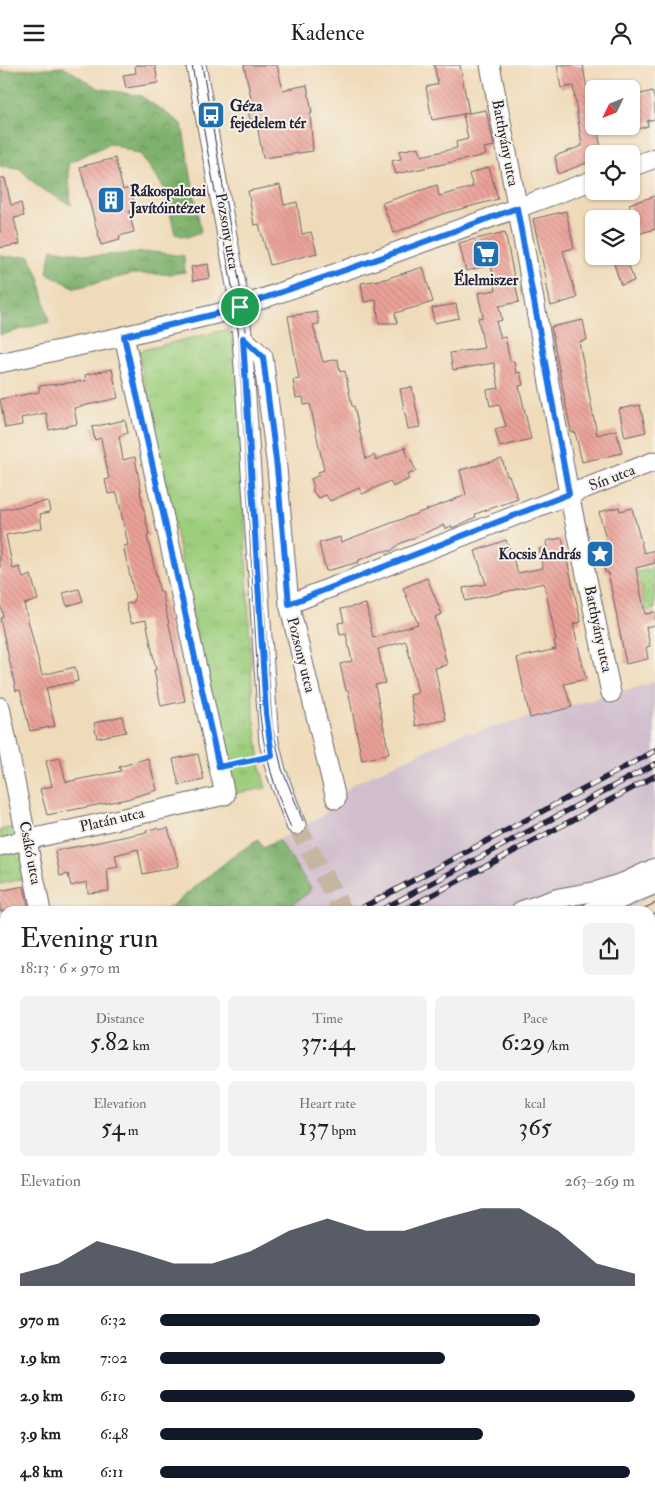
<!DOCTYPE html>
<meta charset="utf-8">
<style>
body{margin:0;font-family:"IM FELL Double Pica",serif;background:#f2f2f2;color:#222;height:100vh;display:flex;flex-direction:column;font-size:19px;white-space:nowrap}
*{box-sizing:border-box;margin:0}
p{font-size:16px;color:#767676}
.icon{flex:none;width:28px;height:28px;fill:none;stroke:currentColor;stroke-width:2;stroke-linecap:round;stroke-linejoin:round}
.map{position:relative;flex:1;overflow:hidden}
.sheet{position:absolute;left:0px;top:841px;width:655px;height:594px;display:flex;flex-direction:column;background:#fff;border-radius:15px 15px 0 0;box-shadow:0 1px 4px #0004}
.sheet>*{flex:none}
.needle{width:32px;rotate:227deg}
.fabs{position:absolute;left:585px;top:15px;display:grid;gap:10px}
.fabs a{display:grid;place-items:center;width:55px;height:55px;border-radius:8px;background:#fff;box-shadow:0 1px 4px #0004;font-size:25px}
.pin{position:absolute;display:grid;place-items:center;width:42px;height:42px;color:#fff;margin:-21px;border:2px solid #fff;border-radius:50%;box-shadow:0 1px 5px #0007}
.round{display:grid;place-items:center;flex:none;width:52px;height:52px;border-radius:8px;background:#f2f2f2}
.headline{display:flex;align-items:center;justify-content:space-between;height:85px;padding:0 20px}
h1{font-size:28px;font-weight:600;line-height:38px}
.stats{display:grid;grid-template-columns:repeat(3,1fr);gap:8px;height:85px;padding:5px 20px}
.stats div{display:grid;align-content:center;border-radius:8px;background:#f2f2f2;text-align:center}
.stats b{font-size:25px;font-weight:600}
.stats small{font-size:14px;font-weight:400}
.stats p{font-size:14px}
.chart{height:140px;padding:10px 20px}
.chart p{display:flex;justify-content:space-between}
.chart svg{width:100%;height:90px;margin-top:5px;fill:#111827;opacity:.7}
ul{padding:0 20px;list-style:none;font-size:16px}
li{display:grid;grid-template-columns:80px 60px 1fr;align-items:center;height:38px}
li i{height:12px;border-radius:6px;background:#111827}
header{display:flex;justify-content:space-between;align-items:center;height:65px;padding:0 20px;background:#fff;font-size:22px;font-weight:600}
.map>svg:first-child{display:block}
</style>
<header><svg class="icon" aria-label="menu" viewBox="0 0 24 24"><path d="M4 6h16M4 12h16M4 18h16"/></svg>Kadence<svg class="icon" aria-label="person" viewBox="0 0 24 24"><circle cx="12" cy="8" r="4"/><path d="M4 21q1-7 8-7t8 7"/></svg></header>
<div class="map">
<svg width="655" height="1434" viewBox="0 0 655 1434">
<defs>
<pattern id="grass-dots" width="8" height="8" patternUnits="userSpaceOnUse" patternTransform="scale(1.25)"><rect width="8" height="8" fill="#9dce7d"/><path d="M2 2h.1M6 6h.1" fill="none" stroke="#87b16d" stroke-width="1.8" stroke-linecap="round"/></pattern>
<pattern id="forest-crowns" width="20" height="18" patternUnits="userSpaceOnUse" patternTransform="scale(1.25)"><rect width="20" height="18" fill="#7eb16c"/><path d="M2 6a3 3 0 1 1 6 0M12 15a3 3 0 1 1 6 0" fill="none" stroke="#67905a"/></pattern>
<pattern id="park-tufts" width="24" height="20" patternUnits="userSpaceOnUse" patternTransform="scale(1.25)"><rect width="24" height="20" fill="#9dce7d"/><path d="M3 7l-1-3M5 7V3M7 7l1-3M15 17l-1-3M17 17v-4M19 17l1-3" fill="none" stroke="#87b16d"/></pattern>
<pattern id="building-back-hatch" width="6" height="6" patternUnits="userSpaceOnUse" patternTransform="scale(1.25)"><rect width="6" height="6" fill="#eaa198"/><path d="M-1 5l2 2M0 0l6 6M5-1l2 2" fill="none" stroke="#c88a84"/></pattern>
</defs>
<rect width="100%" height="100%" fill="#f7f3e8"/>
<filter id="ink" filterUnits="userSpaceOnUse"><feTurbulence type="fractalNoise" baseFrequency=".02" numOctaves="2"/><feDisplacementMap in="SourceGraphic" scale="10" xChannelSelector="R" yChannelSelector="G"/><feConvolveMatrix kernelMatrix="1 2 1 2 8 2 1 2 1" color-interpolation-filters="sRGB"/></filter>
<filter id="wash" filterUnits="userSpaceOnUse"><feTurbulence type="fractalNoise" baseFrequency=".0096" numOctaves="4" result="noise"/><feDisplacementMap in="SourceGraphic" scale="20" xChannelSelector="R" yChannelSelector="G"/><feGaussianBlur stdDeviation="1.12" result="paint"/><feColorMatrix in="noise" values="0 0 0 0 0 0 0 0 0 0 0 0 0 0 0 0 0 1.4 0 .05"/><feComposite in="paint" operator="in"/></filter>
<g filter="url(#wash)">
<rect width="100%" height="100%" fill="#efdbba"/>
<g fill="#d0bdcd">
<path d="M655,617V829L619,846H282L307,829L278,775L321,752L353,719L467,666L473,668Z"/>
<path d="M5,1016V1098L0,1100V1019Z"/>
</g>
<path fill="url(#grass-dots)" stroke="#60785c" d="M655,503V544L646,546L641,521L635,517L633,508Z"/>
<g fill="url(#forest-crowns)" stroke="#506a54">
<path d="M64,2L98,23L141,31L182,59L201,167L187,172L175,169L164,123L141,90L111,78L68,98L71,140L40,123L19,103L0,101V6Z"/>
<path d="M52,184L95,191L152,187L184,191L185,207L169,209H132L75,223L47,208Z"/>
<path d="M0,190L6,192L30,191L39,212L49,257L0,270Z"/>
<path d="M258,775L263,783L278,775L311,823L307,829L282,846H165L236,789Z"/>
</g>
<g fill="url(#park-tufts)" stroke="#60785c">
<path d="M229,264L237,291L253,642L261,705L266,723L230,729L138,286Z"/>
<path d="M18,761L29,812L0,819V765Z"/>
<path d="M131,1430H399L400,1434H132Z"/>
</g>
<path fill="#9dce7d" stroke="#60785c" d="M5,1298V1430H128L129,1434H0V1300Z"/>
<g id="blocks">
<g fill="url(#building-back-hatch)">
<path d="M135,0H155L158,18L126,23L123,10L136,8Z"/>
<path d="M244,0H277L283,25L307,20L312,48L310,49L313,86L263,93L256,54L250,55L246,34L251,33Z"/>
<path d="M434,0H460L469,48L432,55L426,22L438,19Z"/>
<path d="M557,0H583L587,26H592L594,38V61H597L602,89H594V95L558,109L555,91L582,81L573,21L561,23Z"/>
<path d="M652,26L655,36V54L647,56L648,61L631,66V32Z"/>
<path d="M486,45L494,81L484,83L486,90L396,109L392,96L401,94L399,86L419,82L421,91L457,83L456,77L468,74L463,49Z"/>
<path d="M115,93L123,125L130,123L136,145L129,146L134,167L119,171L120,175L101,180L80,102Z"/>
<path d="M489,102L498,134L442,149L394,168L382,138L437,120L439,131L473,122L469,109Z"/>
<path d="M0,113H5L11,140L21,138L24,151L14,153L20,179L0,183Z"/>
<path d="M280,120L284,140L297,137L302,169L311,167L317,188L270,200L259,159L254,160L248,126Z"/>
<path d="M655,131V164L638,169L629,139Z"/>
<path d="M566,146L574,183L563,186L577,233L551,241L546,217H547L533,154Z"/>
<path d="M505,167L519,237L499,241L502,255L496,257L501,273L505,272L510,296H514L516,308L520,307L523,320L519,321L531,374L500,382L495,364L506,361L499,339L490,341L487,325L499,323L494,298L453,305L450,288L484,283L478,253L483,252L478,228L496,225L491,200L466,206L459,178Z"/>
<path d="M627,195L634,216L621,220L614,199Z"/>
<path d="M208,199L210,213L193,216L191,202Z"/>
<path d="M423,202L433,237L395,248L397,258H379L376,235L364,237L361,218L385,214Z"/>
<path d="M456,239L459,253L434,258L432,243Z"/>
<path d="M317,247L319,259L313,260L323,297L338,294L340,307L345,306L352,341H354L366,394L374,390L376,395L405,382L408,392L411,395L416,406L407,410L409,414L393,422L390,416L362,429L359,423L330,436L326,430L319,433L313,427V419L311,414L319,410L318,407L324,405L310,339L304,340L303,332L296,333L293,315L299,314L288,251Z"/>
<path d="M583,255L587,275L579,277L597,370L616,365L622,388L582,397L575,367H571L551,262Z"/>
<path d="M112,304L118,333L74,343L77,359L49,365L46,348L21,353L22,360L5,363L0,334L39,327V321L86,316L85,310Z"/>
<path d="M412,322L420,362L408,364L400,324Z"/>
<path d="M640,340L646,367L625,372L619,344Z"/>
<path d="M125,355L128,368L119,371L123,395L135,392L141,426H140L149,470L147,471L160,527L162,526L185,636L161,641L154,605H156L146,555L131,558L126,539L134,537V533L135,532L123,481L128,480L117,428L108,429L105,415L109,414L101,373L95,375L92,362Z"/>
<path d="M502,394L507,411H509L518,434L475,449L476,452L452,463L451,461L445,464L444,460L399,479L391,486H383L359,495V497L326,506L319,478L340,472L341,477L466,430L460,405Z"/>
<path d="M48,436L50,447L40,449L42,463L6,470L13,504L20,502L23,513L31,510L38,535L24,539L42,610L75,602L78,616L46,623L55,661L30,666L20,625L16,626L0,553L3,551L0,539V445Z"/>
<path d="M619,442L620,446L632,443L644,488L655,485V498L636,503L645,549L655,547V560L646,562L650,581L646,582L648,594L626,599L608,507H605L600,484L608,482L599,447Z"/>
<path d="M562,473L581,557L573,559L586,614L564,619L572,642L530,653L517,593L556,584L554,576L556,575L544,518L465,536L463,523L486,519L475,486L506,475L518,508L543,503L539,484L547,483L546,476Z"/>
<path d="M427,513L442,549L435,552L447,600L435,603L446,655L416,661L410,630L418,628L406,576L378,584L385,618L375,620L389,689L362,695L348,625L346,626L340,599L352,596L346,569L340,570L338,558L344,557L341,544L366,539L373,573L418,559L403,523Z"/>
<path d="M79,524L83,536L67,541L63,528Z"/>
<path d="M122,651L126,667L97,673L94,658Z"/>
<path d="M198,689L204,715L179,720L173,694Z"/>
<path d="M60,693L66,717L121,706L119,702L148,693L157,725L127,734L47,750L40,724L52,721L46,696Z"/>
<path d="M158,763L159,765L168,763L179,801L143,809L138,784L115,790L118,802L107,804L109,826L88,828L87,817L71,821L68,809L60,811L55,786L147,767L146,765Z"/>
<path d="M24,821L29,845L0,846V826Z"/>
</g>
</g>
</g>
<g filter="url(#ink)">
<use href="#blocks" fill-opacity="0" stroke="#6a6367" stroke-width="1"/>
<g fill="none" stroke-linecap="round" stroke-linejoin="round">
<path stroke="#c6b6a1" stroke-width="19" stroke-dasharray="19 9" stroke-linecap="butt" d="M296,760L343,846"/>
<g stroke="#6a6367" stroke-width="21">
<g id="minor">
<path d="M196,0L240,242L269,677L276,706L296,760"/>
<path d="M490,0L514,124L569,429L611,628"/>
<path d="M631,102L655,93"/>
<path d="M243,273L263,292L277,403L289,539L336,734"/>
<path d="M0,298L124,271L224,247L383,192L594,115"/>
<path d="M289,539L655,396"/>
<path d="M0,642L41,846"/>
<path d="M0,781L225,730L124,271"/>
<path d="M521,846L559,833L598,826L625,817L655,803"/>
<path d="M592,846L655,819"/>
<path d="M650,976L655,972"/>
<path d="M650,1038L655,1035"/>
<path d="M650,1163L655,1161"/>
<path d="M0,1242L5,1239"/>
<path d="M650,1397L655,1394"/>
<path d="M111,1430L112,1434"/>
<path d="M418,1430V1434"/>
<path d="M452,1430L453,1434"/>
<path d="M553,1430L555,1434"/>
<path d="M618,1430L620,1434"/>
</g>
</g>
<g stroke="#6a6367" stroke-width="2.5" stroke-dasharray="1 4" stroke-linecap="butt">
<path d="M234,699L256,695"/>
<path d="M0,1211L5,1209"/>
<path d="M0,1221L5,1218"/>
<path d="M0,1261L3,1268"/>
<path d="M0,1270L5,1267"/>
<path d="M310,1434L311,1430"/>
</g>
<use href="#minor" stroke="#fff" stroke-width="19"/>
<g stroke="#22223b" stroke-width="1">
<path d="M192,0L236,243L239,275L260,649C264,689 275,726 291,763"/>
<path d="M202,0L235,191L243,240L245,266"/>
<path d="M249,319L272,661L282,704L303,756"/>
<path d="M639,846L655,838"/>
<path d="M650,851L655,848"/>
<path d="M650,893L655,883"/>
<path d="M650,916L655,905"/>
<path d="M0,1177L5,1175"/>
<path d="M0,1189L5,1186"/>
</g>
<g stroke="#22223b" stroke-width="5.5">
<g id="rail">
<path d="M356,846L655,686"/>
<path d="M379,846L655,699"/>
<path d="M402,846L655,711"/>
<path d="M0,1023L5,1021"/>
<path d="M0,1036L5,1033"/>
<path d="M0,1048L5,1046"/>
<path d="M0,1061L5,1058"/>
</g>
</g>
<use href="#rail" stroke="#f7f3e8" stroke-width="4" stroke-dasharray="11" stroke-linecap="butt"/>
</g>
</g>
<g fill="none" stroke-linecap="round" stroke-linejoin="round" filter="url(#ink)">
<g stroke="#fff" stroke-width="10">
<path id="route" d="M517,143L569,429L289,539L277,403L263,292L243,273L266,648L272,691L219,702L124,271L224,247L383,192Z"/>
</g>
<use href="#route" stroke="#1a73e8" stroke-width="6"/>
</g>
<defs>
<g id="bus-square" transform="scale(1.4375)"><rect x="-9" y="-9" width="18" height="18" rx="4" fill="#1f6fb2" stroke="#f7f3e8"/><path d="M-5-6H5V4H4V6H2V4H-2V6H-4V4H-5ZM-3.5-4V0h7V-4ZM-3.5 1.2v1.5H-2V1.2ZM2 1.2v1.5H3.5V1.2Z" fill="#fff"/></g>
<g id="building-square" transform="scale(1.4375)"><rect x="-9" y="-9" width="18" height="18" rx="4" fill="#1f6fb2" stroke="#f7f3e8"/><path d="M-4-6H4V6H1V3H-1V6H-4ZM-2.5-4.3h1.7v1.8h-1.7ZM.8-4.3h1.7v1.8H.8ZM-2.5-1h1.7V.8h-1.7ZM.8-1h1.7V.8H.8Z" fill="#fff"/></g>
<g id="supermarket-square" transform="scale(1.4375)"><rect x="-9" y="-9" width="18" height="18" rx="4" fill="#1f6fb2" stroke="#f7f3e8"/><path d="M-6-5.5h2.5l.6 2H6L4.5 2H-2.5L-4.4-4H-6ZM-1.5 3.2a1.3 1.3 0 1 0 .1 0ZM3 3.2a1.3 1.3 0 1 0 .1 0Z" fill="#fff"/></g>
<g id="sight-square" transform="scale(1.4375)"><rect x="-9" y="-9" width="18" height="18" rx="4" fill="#1f6fb2" stroke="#f7f3e8"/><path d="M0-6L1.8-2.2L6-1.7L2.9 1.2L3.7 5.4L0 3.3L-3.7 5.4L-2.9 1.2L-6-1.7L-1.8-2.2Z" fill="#fff"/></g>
</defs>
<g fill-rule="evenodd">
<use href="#bus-square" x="211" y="50"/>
<use href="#building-square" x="111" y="135"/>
<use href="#supermarket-square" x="486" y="189"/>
<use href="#sight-square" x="600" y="489"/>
</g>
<g text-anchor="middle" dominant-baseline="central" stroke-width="4" stroke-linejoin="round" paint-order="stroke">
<g font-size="15" font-weight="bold" fill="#22223b" stroke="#f7f3e8" text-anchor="start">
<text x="230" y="41">Géza<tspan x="230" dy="17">fejedelem tér</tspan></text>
<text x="130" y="126">Rákospalotai<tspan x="130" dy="17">Javítóintézet</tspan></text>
<text x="486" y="215" text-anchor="middle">Élelmiszer</text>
<text x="581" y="489" text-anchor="end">Kocsis András</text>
</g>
<g font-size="15" fill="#22223b" stroke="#f7f3e8">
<text transform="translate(505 78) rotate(79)">Batthyány utca</text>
<text transform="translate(227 166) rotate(80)">Pozsony utca</text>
<text transform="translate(612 413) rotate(-21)">Sín utca</text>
<text transform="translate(598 564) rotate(78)">Batthyány utca</text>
<text transform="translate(301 590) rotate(76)">Pozsony utca</text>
<text transform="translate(112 755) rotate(-13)">Platán utca</text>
<text transform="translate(30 788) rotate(79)">Csákó utca</text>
</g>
</g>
</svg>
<div class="fabs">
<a><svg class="needle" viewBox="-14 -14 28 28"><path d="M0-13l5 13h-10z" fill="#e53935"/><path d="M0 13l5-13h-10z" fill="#767676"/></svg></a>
<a><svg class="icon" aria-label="locate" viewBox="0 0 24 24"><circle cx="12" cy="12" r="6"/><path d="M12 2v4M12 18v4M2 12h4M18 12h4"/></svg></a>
<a><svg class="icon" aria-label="layers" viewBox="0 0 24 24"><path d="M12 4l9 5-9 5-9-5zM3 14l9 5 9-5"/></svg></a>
</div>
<div class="pin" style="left:240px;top:242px;background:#1e9e55"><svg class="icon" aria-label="arrive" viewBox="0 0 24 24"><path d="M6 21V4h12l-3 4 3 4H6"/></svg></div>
<section class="sheet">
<div class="headline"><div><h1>Evening run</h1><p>18:13 · 6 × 970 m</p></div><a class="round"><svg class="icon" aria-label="share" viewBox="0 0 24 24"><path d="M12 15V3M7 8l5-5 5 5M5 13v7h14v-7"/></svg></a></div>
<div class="stats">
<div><p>Distance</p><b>5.82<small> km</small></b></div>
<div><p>Time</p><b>37:44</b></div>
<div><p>Pace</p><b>6:29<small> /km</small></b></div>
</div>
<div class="stats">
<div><p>Elevation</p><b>54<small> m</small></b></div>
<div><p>Heart rate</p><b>137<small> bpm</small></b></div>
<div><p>kcal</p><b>365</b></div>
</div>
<div class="chart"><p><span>Elevation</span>263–269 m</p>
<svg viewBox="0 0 160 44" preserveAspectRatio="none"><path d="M0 44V38L10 33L20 22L30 27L40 33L50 33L60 27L70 17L80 11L90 17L100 17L110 11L120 6L130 6L140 17L150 33L160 38V44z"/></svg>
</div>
<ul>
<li><b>970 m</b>6:32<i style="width:80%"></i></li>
<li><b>1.9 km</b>7:02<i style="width:60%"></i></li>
<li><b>2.9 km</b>6:10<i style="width:100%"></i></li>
<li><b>3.9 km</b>6:48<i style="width:68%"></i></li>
<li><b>4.8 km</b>6:11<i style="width:99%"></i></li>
</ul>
</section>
</div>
